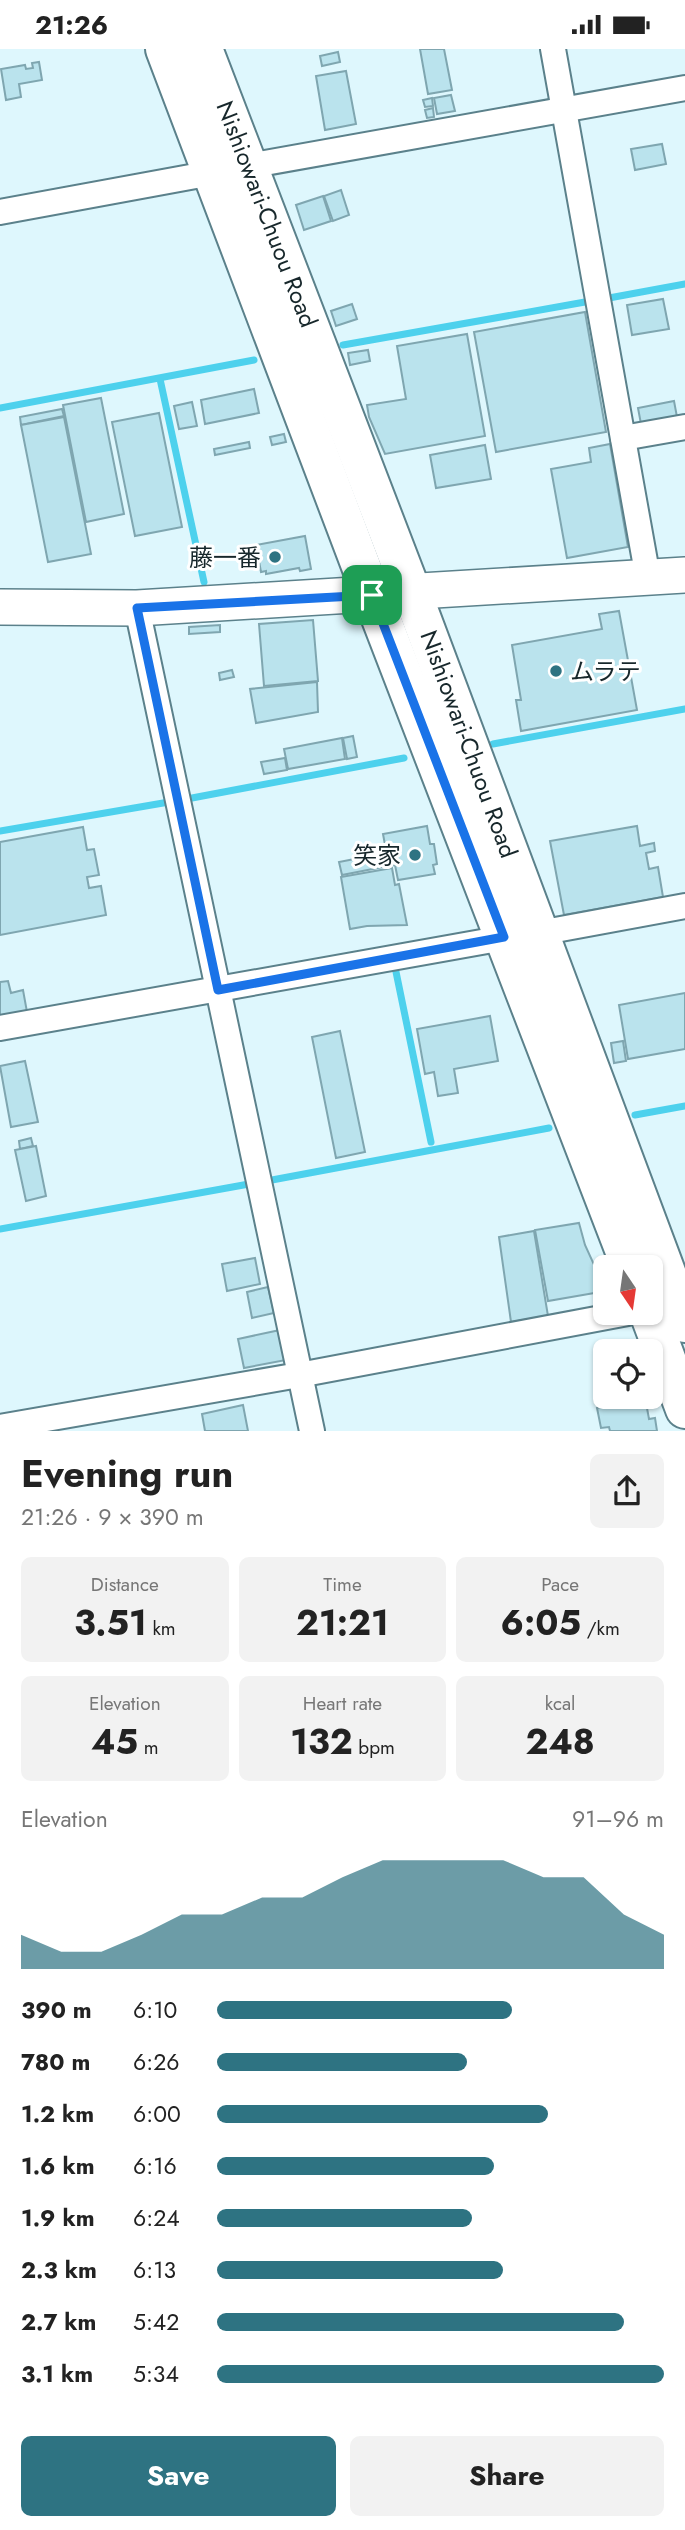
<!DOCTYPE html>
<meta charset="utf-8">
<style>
body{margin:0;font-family:Jost,"Noto Sans JP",sans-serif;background:#f2f2f2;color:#222;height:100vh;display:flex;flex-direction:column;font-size:26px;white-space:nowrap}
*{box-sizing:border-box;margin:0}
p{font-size:23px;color:#767676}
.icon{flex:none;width:38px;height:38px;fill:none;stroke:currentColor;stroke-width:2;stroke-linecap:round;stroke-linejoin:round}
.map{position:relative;height:1382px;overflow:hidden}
.details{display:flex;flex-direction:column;background:#fff;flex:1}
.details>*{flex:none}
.needle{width:46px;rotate:167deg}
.fabs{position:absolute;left:593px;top:1206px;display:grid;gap:14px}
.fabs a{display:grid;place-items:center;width:70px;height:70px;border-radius:10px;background:#fff;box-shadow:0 2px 5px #0004;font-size:35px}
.pin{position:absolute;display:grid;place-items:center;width:60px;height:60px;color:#fff;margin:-30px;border-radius:14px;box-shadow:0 4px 10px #0006}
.round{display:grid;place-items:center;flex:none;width:74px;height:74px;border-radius:10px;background:#f2f2f2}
.overview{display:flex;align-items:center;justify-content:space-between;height:119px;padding:0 21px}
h1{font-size:38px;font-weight:700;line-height:52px}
.metrics{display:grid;grid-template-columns:repeat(3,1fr);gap:10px;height:119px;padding:7px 21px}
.metrics div{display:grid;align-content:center;border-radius:10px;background:#f2f2f2;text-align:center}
.metrics b{font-size:35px;font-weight:700}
.metrics small{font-size:19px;font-weight:400}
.metrics p{font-size:19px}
.chart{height:196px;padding:14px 21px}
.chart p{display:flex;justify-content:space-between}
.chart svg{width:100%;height:126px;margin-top:7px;fill:#2e7382;opacity:.7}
.cta{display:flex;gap:14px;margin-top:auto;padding:14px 21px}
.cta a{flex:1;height:80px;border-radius:10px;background:#2e7382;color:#fff;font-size:28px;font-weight:700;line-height:80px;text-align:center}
.cta a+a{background:#f2f2f2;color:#222}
ul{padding:0 21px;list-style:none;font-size:23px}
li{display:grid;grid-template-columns:112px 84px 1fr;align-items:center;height:52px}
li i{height:18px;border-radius:9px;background:#2e7382}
.status{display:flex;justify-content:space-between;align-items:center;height:49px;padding:0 35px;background:#fff;direction:ltr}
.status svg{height:19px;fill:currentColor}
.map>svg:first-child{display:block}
</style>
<div class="status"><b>21:26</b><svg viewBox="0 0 49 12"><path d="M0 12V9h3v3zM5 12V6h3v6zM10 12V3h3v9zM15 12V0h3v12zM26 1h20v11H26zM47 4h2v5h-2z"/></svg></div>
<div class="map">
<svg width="685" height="1382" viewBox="0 0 685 1382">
<rect width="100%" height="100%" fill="#def7fd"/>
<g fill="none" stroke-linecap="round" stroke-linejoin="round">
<g stroke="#4dd1ed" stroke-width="7">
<path d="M609,249L685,235"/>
<path d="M343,296L585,253"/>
<path d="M160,330L204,533"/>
<path d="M0,359L254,311"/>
<path d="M493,695L685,660"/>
<path d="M192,749L404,709"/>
<path d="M0,782L169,753"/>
<path d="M395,918L431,1093"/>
<path d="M635,1066L685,1057"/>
<path d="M272,1131L549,1079"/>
<path d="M0,1180L249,1135"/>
</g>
</g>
<g fill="#bae3ed" stroke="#7fa6b0" stroke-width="2">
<path d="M420,0H444L452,41L428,45Z"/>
<path d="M338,3L340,13L322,17L320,7Z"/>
<path d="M39,13L42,31L19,35L21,48L6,51L1,20L25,16L26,20L33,19L32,14Z"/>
<path d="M346,22L356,75L325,81L316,27Z"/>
<path d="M451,46L455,62L437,65L434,49Z"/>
<path d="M432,49L433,57L425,58L423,51Z"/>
<path d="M433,59L434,68L427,69L425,61Z"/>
<path d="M662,95L666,115L635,121L631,100Z"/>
<path d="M341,141L349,166L333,172L324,147Z"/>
<path d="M323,147L331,172L304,181L296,156Z"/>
<path d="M663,250L669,280L632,286L627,256Z"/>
<path d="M352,255L357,270L336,277L331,262Z"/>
<path d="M585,263L606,383L496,403L474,283Z"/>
<path d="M467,285L485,387L385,405L369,368L367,356L406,350L397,297Z"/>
<path d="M368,301L370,312L350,316L348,304Z"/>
<path d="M254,340L259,364L205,375L201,351Z"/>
<path d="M101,349L124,465L86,473L63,356Z"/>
<path d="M674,352L677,368L641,375L638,359Z"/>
<path d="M192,353L197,377L179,380L174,357Z"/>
<path d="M62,360L64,367L21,376L20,368Z"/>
<path d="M159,364L182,478L135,487L112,373Z"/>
<path d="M64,368L91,505L48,513L21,376Z"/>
<path d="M284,385L286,393L272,396L270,388Z"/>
<path d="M249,393L250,399L215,406L214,400Z"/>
<path d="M610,395L628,498L567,509L551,420L591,413L589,399Z"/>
<path d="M485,396L491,430L436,439L430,406Z"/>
<path d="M305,487L311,520L300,522L299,519L266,525V522L261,523L256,496Z"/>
<path d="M619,562L637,661L521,682L516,651H521L512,596L602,580L599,565Z"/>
<path d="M313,571L318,632L264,637L259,575Z"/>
<path d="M220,576V583L189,585V578Z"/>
<path d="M232,621L234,628L220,631L219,624Z"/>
<path d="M317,633L318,663L256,674L250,640Z"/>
<path d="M353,687L357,708L347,710L343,689Z"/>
<path d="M342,689L345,710L288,720L284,700Z"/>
<path d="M285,709L287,721L264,725L261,713Z"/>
<path d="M427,777L430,795H434L437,815L433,816L435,825L398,831L395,816L389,817L383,785Z"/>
<path d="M637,777L640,797L654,794L655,802L646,804L649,820L658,818L663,848L564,866L550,792Z"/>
<path d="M83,778L87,801L94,800L99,826L87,828L89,839L101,837L106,866L0,886V793Z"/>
<path d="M380,805L383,818L342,826L339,813Z"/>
<path d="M392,819L395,836L399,835L407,876L367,877L350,880L341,828Z"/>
<path d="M8,932L11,944L23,941L27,963L0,968V933Z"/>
<path d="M685,944V1000L628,1010L619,956Z"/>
<path d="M490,967L498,1012L454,1020L458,1044L438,1047L434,1023L425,1025L417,980Z"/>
<path d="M340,982L365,1103L336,1109L312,988Z"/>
<path d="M623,992L626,1012L614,1014L611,994Z"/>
<path d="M25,1012L38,1073L11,1078L0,1017Z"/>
<path d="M31,1089L33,1097L20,1100L19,1092Z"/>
<path d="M36,1097L46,1147L26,1152L15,1101Z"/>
<path d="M579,1174L585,1196L606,1242L548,1252L535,1181Z"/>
<path d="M534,1182L548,1267L511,1273L499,1188Z"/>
<path d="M255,1209L260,1235L227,1242L222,1215Z"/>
<path d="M268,1238L274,1264L252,1269L247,1243Z"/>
<path d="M280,1281L286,1311L244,1319L238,1290Z"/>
<path d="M604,1348H645L649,1370L655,1369L657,1382H610L609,1378L601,1379L597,1359L605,1357Z"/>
<path d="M243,1356L248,1382H205L202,1365Z"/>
</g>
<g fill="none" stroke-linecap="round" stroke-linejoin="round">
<g stroke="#5b818b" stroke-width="28">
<g id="street">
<path d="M553,0L648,529"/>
<path d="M248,117L685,39"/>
<path d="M0,163L212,124"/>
<path d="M623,389L685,378"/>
<path d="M137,559L312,1382"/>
<path d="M539,884L685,857"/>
<path d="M0,979L504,889"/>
<path d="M0,1378L299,1326L628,1264"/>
</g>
</g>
<g stroke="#5b818b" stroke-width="38">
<path id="secondary" d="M0,558L137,559L685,526"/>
</g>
<g stroke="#5b818b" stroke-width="42">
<g id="primary">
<path d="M165,0L372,546L631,1218"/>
<path d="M203,0L412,544L685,1274"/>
<path d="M649,1264L685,1360"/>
</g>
</g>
<use href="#street" stroke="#fff" stroke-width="24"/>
<use href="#secondary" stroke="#fff" stroke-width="35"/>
<use href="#primary" stroke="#fff" stroke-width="38"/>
</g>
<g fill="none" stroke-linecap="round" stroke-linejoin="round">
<g stroke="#fff" stroke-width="14">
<path id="route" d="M372,546L504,888L218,941L137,559Z"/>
</g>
<use href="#route" stroke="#1a73e8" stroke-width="9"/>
</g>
<g fill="#2e7382" stroke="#fff" stroke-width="2.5">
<circle cx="275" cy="508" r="7"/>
<circle cx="556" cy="622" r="7"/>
<circle cx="415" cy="806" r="7"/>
</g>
<g text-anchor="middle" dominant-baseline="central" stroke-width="6" stroke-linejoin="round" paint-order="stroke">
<g font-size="24" fill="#17272b" stroke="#fff">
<text transform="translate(267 165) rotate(69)">Nishiowari-Chuou Road</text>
<text transform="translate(469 695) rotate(70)">Nishiowari-Chuou Road</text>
</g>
<g font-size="24" fill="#17272b" stroke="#fff" text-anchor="end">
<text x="261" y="508">藤一番</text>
<text x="570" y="622" text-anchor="start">ムラテ</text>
<text x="401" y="806">笑家</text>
</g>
</g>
</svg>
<div class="fabs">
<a><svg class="needle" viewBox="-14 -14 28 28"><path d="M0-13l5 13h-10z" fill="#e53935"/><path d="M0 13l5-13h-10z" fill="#767676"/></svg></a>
<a><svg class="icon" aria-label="locate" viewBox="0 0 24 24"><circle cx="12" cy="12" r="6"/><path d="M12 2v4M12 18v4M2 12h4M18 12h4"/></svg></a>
</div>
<div class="pin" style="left:372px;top:546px;background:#1e9e55"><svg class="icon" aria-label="arrive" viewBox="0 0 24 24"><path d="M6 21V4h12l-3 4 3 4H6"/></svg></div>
</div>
<section class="details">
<div class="overview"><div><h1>Evening run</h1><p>21:26 · 9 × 390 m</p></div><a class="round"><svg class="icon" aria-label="share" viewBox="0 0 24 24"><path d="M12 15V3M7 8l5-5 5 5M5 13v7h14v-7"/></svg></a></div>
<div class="metrics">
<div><p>Distance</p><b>3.51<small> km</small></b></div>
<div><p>Time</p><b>21:21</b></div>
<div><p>Pace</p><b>6:05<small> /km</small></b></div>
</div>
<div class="metrics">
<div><p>Elevation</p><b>45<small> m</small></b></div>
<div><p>Heart rate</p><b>132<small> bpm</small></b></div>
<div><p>kcal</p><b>248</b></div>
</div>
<div class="chart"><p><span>Elevation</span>91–96 m</p>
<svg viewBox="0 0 160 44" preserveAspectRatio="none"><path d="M0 44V32L10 38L20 38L30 32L40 25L50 25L60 19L70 19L80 12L90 6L100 6L110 6L120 6L130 12L140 12L150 25L160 32V44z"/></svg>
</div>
<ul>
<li><b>390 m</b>6:10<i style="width:66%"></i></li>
<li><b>780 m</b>6:26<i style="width:56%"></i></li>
<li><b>1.2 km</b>6:00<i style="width:74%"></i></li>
<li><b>1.6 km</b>6:16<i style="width:62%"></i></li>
<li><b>1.9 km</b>6:24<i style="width:57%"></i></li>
<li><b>2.3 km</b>6:13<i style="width:64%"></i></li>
<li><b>2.7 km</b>5:42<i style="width:91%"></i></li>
<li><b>3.1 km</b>5:34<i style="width:100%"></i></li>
</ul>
<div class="cta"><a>Save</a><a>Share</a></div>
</section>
